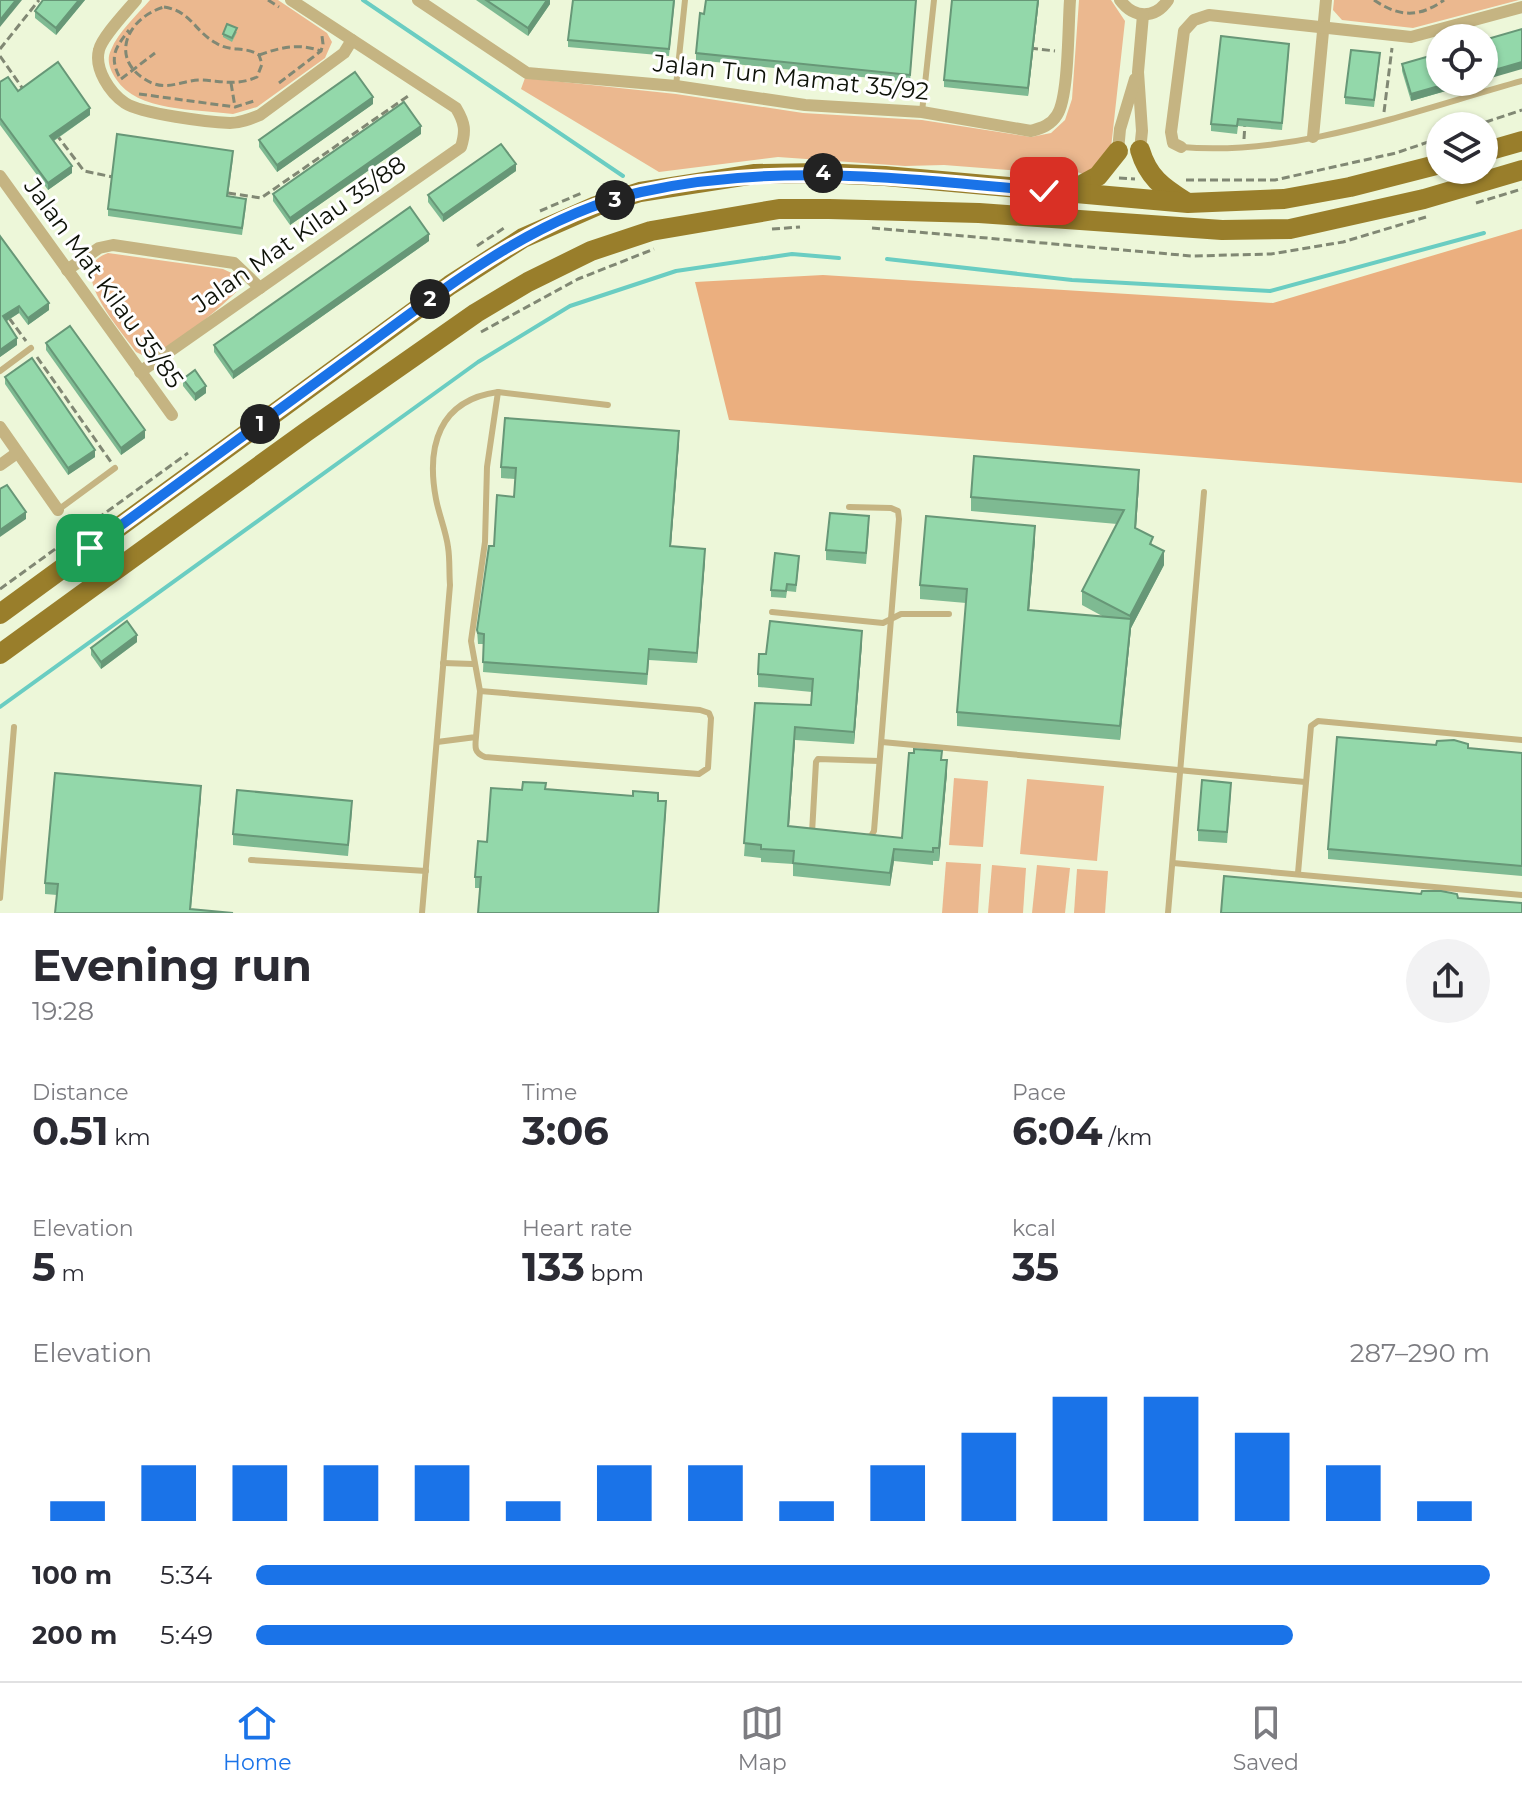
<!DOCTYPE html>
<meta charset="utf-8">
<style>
body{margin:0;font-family:Montserrat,sans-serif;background:#f2f2f3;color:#2b2b33;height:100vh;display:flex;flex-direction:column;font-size:30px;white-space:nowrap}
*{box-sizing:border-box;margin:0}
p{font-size:26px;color:#7c7c81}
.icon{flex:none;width:44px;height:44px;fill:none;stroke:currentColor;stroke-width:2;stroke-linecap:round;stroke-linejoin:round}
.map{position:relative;height:913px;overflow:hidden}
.details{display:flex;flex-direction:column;background:#fff;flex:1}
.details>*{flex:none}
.buttons{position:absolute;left:1426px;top:24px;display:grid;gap:16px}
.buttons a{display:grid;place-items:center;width:72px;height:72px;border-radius:50%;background:#fff;box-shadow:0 2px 6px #0004;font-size:40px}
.pin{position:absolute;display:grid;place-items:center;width:68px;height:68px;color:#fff;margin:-34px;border-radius:16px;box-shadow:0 4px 12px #0006}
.km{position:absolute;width:40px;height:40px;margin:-20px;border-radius:50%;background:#222;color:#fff;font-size:22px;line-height:40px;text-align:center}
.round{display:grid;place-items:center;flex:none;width:84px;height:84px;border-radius:42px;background:#f2f2f3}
.overview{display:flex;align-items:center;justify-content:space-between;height:136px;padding:0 32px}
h1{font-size:44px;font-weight:700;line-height:60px}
.stats{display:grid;grid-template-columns:repeat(3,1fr);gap:12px;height:136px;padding:8px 32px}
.stats div{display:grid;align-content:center}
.stats b{font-size:40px;font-weight:700}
.stats small{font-size:22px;font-weight:400}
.stats p{font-size:22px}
.chart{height:224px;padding:16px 32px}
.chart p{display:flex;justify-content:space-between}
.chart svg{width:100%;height:144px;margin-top:8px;stroke:#1a73e8;stroke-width:6}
ul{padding:0 32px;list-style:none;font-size:26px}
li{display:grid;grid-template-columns:128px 96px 1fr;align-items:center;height:60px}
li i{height:20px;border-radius:10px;background:#1a73e8}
.tabs{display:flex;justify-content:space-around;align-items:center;height:112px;border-top:2px solid #e1e1e2;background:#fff;font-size:22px;color:#7c7c81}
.tabs a{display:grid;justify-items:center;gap:4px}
.tabs .current{color:#1a73e8}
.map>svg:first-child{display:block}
</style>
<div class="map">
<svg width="1522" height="913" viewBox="0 0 1522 913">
<rect width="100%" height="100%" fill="#edf7d9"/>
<g fill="#ebb88f">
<path d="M150,0H278L327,33L332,42L325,58L257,107L233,114C196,109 137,112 116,79C110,70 106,60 111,50C118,32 137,15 150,0Z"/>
<path d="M1079,0H1111L1125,21L1111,148L1089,176L1074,171L1059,174L944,165L905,166L778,157L659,172L521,89L525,78L676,94L803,113L922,120L1031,137L1051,133L1065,120L1072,99Z"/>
<path d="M1334,0H1519L1413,28L1342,20L1333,10Z"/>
<path d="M108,253L223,269L238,276L242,285C235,297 167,352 153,355C146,357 142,355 136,352C121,330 63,268 108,253Z"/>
<path d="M954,778L988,781L983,847L949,845Z"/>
<path d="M1027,779L1104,786L1097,861L1020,854Z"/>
<path d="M946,862L981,864L978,913H942Z"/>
<path d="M992,865L1026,868L1023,913H988Z"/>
<path d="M1037,865L1070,868L1065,913H1032Z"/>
<path d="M1077,869L1108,871L1105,913H1074Z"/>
</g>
<path fill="#ebaf7f" d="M1522,229V483L729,420L695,282L823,275L1273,303Z"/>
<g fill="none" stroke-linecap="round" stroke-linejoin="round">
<g stroke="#6acdc2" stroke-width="4">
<path d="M363,0L623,176"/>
<path d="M887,259L1072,280L1270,291L1484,233"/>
<path d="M0,707L478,362L570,306L676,271L792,254L839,258"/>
</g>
<g stroke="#818874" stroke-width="3" stroke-dasharray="8 4" stroke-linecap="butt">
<path d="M268,0L279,7"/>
<path d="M1374,0C1399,17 1419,18 1444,0"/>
<path d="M164,7C191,11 194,31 216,43C229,52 246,46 259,55L262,64L257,77C237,86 222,81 201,80C184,80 169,90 152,83C108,63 124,19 164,7Z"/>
<path d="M1030,48L1055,51"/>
<path d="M0,49L39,0"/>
<path d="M259,55C282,47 298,43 321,51"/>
<path d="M0,56L23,89"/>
<path d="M119,76C109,56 116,47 129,30"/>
<path d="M121,79L155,53"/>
<path d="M231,83L235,107"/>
<path d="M279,83L321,51L323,44L322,36"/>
<path d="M139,94L235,107L257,100"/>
<path d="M1384,112L1392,48"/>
<path d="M1474,126L1522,110"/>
<path d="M56,134L84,171L113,177"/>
<path d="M1244,139L1245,123"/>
<path d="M1119,178L1135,179"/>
<path d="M1186,180H1275L1396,153L1440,138"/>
<path d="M228,193L261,198L411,94"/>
<path d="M1476,203L1522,189"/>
<path d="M540,211L584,192"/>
<path d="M872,228L1192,256L1271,254L1343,242L1426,217"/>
<path d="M772,229L800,227"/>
<path d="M477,246L504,228"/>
<path d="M9,318L26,341"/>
<path d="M481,332L578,279L654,249"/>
<path d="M37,357L111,462"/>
<path d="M0,589L188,453"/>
</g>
<g stroke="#c5b482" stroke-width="6">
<path d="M676,86L685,0"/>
<path d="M922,112L934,0"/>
<path d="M1181,147C1295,157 1413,111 1522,81"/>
<path d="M0,371L31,348"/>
<path d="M849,507L891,508L898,511L899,519L874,831L871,836L867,837"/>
<path d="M58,510L115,468"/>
<path d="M772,612L883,623L901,614H949"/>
<path d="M443,663L473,664"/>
<path d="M480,691L471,641L485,542L487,467L498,392"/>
<path d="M437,742L476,737C475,747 474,753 485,757L699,774L708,768L711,718L709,713L700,710L480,691L476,737"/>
<path d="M882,742L1305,782"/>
<path d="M812,833L816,762L818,759L879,761"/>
<path d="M251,860L426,871"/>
<path d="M1173,863L1522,895"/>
<path d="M1298,873L1311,726L1318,721L1522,740"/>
<path d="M0,898L14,727"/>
<path d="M422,913L450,585C449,572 450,559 448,547C446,531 439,515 436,499C426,446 439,400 498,392L608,405"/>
<path d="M1168,913L1204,492"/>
</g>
<g stroke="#c5b482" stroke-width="12">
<path d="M136,0C126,12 102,37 99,50C94,69 110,93 125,103C142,114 208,122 230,123C240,123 250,119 260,115L344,53L352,40"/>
<path d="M418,0L527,73L676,86L805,105L922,112L1031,131C1042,128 1051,125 1057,115C1069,97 1068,25 1070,0"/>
<path d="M1120,0C1134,19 1155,19 1168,0"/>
<path d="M1313,137L1326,0"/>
<path d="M1181,147L1173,143L1171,132L1184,31L1194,20L1209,15L1411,37L1522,7"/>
<path d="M1140,150L1142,131L1138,72L1143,15"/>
<path d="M1118,151L1120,129L1135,79"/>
<path d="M0,176L172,415"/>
<path d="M67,270L99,248L113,245L234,263L260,288"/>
<path d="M140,372L461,147C466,131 465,123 456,108L291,0"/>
<path d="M0,427L58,510"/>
<path d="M0,465L17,453"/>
</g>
<g stroke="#997e2b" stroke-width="20">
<path d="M1140,150C1148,177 1162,187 1186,202"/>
<path d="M1484,152L1522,141"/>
<path d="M1067,193L1098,176L1118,151"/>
<path d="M0,614L450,285L523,238L596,206L640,192L755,174L821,173L885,176L1188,203L1284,199L1350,187L1440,164"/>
<path d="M0,654L306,432L476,313L528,282L591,251L651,231L779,209H829L979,213L1222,230L1290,229L1424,199L1522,170"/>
</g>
</g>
<g fill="#7eba92">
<path d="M43,0H85L56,35L35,18V11Z"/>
<path d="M476,0H550V4L528,36Z"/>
<path d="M675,0L669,56L568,47V40Z"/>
<path d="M916,0L910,82L696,60V53Z"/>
<path d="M1039,0L1028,96L944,87V80Z"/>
<path d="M237,32L232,42L223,37V34Z"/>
<path d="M1289,51L1282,130L1238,126L1237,134L1211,131V124Z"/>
<path d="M1380,60L1374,107L1345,104V97Z"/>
<path d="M1402,64L1440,82H1477L1411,101L1402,71Z"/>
<path d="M0,82L18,91L90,115L54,141L72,173L48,190L0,125Z"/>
<path d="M373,104L277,172L259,147V140Z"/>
<path d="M421,134L290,225L273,201V194Z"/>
<path d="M233,158L228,196L246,206L242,235L108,216V209Z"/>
<path d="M516,171L443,222L428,202V195Z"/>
<path d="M0,236L49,310L28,325L19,313L7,321L17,345L0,357Z"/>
<path d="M429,241L233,379L214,352V345Z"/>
<path d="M46,343L145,438L121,455L46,350Z"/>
<path d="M5,377L95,457L68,475L5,384Z"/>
<path d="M183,379L206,393L195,401L183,386Z"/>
<path d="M679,442L671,546L705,560L697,663L649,660L647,685L483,672L484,644H478L477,630L494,546L514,497L515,479L501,478V467Z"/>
<path d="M1139,484L1136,528L1153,545L1164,565L1131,628L1120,740L957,726V712L966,603L920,599V585L1035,540L1029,610L1104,617L1082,605V591L1117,524L971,511V497Z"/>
<path d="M869,527L866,564L826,560V550Z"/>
<path d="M799,563L796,592L787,591L786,598L771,597V590Z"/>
<path d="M137,642L101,669L91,655V648Z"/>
<path d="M862,643L854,744L795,740L789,826L902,838L942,760L947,773L939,861H933V865L894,861L890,886L793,876V864L761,862V858L744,856L755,703L811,705L812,692L758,687V674L766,654Z"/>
<path d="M1468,748L1522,753V876L1328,859V849Z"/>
<path d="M546,789L658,801L666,812L480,888H475V877L487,842L522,790Z"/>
<path d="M1231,793L1227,843L1198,841V830Z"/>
<path d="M201,796L191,909L55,913L57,895L45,894V883Z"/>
<path d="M352,811L348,856L233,845V834Z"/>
</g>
<g fill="#679777">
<path d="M16,0H22L0,27V20Z"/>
<path d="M79,0H85L56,35V28Z"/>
<path d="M547,0H550V4L528,36V28Z"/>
<path d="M1038,0H1039L1028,96V88Z"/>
<path d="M1522,62V69L1484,80V73Z"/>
<path d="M1453,82H1477L1411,101V94Z"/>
<path d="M373,97V104L277,172V165Z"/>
<path d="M90,108V115L50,143V136Z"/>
<path d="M421,126V134L290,225V218Z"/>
<path d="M516,164V171L443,222V215Z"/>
<path d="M72,166V173L48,190V183Z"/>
<path d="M429,234V241L233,379V372Z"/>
<path d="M49,303V310L28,325V318Z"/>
<path d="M19,306V313L3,323V316Z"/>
<path d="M17,338V345L0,357V350Z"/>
<path d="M206,386V393L195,401V394Z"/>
<path d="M145,430V438L121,455V448Z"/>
<path d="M679,431V442L670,557V546Z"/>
<path d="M95,450V457L68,475V468Z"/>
<path d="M1139,470V484L1135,542V528Z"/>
<path d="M26,512V519L0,537V530Z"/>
<path d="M1035,526V540L1028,624V610Z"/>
<path d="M705,549V560L697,663V653Z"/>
<path d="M1164,551V565L1131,628L1120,740V726L1130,628V616Z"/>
<path d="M862,631V643L854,744V732Z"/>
<path d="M137,635V642L101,669V662Z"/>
<path d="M795,727V740L788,839V826Z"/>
<path d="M947,760V773L939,861V848Z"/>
<path d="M201,786V796L190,913Z"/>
<path d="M666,801V812L658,913Z"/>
<path d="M894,849V861L890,886V873Z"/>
</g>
<g fill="#93d8aa" stroke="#679777" stroke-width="2">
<path d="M0,0H16L0,20Z"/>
<path d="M43,0H79L56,28L35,11Z"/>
<path d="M486,0H547L528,28Z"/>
<path d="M573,0H674L669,49L568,40Z"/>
<path d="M706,0H916L910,75L696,53L700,13L704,14Z"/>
<path d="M952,0H1038L1028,88L944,80Z"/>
<path d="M227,24L237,28L232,38L223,34Z"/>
<path d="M1522,29V62L1484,73V40Z"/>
<path d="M1221,36L1289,44L1282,123L1238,119L1237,126L1211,124Z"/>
<path d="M1351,50L1380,53L1374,100L1345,97Z"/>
<path d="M1440,53V82H1453L1411,94L1402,64Z"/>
<path d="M58,62L90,108L50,136L72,166L48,183L0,118V82L8,77L18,91Z"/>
<path d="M355,72L373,97L277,165L259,140Z"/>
<path d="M404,102L421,126L290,218L273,194Z"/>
<path d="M117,134L233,151L227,196L246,199L242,228L108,209Z"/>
<path d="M501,144L516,164L443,215L428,195Z"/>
<path d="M410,207L429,234L233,372L214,345Z"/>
<path d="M0,236L49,303L28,318L19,306L3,316L17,338L0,350Z"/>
<path d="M70,326L145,430L121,448L46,343Z"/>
<path d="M32,358L95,450L68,468L5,377Z"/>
<path d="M195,370L206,386L195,394L183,379Z"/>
<path d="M505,418L679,431L670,546L705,549L697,653L649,649L647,674L483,662L484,634L478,633L477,630L489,546H494L497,495L514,497L516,468L501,467Z"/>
<path d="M974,456L1139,470L1135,528L1153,537L1150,544L1164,551L1130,616L1082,591L1124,510L971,497Z"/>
<path d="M7,485L26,512L0,530V489Z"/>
<path d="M830,513L869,516L866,553L826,550Z"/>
<path d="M926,516L1035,526L1028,610L1131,619L1120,726L957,712L967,589L920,585Z"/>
<path d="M775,553L799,556L796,585L787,584L786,591L771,590Z"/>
<path d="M127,621L137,635L101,662L91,648Z"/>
<path d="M770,621L862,631L854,732L795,727L788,826L902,838L909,753H914V749L942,751L941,760H947L939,848H933V852L894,849L890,873L793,863L794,851L761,849V845L744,843L755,703L811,705L813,679L758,674L759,654H766Z"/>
<path d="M1337,737L1436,745L1437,741L1454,740L1468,744V748L1522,753V866L1328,849Z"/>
<path d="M55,773L201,786L190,909L233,913H55L58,884L45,883Z"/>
<path d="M1202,780L1231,783L1227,832L1198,830Z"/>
<path d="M523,782L546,783L545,789L633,796V791L658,793V801H666L658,913H478L481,877H475L478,841L487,842L491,788L522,790Z"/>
<path d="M237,790L352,801L348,845L233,834Z"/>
<path d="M1224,876L1421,894L1422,891H1441L1457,894L1458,898L1522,903V913H1221Z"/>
</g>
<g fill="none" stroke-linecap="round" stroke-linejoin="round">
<g stroke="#fff" stroke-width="16">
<path id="route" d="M90,548C175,486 259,424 344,362C434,297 530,217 641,192C776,162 908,179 1044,191"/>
</g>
<use href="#route" stroke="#1a73e8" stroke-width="10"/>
</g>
<g text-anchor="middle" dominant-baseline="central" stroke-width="6" stroke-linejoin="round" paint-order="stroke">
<g font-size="24" fill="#0d1107" stroke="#fff">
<text transform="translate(791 77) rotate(6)">Jalan Tun Mamat 35/92</text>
<text transform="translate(299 234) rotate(-35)">Jalan Mat Kilau 35/88</text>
<text transform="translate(104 283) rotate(54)">Jalan Mat Kilau 35/85</text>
</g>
</g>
</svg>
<div class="buttons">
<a><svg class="icon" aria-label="locate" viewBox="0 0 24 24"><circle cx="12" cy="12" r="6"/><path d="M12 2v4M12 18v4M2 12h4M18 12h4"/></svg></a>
<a><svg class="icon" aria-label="layers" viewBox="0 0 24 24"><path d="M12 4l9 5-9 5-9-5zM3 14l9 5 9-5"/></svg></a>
</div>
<div class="pin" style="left:90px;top:548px;background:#1e9e55"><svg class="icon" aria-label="arrive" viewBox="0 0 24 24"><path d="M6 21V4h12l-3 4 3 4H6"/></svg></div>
<div class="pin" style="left:1044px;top:191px;background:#d93025"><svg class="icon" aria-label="check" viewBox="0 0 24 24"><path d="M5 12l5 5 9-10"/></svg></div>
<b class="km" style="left:260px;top:424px">1</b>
<b class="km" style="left:430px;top:299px">2</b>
<b class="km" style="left:615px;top:200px">3</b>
<b class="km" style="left:823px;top:173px">4</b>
</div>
<section class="details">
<div class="overview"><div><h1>Evening run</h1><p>19:28</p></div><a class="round"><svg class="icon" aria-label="share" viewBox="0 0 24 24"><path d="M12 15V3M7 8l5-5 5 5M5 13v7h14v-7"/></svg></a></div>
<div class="stats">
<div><p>Distance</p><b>0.51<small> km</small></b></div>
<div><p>Time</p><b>3:06</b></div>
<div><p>Pace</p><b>6:04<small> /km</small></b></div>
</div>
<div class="stats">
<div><p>Elevation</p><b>5<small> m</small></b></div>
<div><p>Heart rate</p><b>133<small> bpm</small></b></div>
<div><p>kcal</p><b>35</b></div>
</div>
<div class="chart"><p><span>Elevation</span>287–290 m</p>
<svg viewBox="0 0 160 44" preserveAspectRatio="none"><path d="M5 44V38M15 44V27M25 44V27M35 44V27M45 44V27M55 44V38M65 44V27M75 44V27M85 44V38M95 44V27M105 44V17M115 44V6M125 44V6M135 44V17M145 44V27M155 44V38"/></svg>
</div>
<ul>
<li><b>100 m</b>5:34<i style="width:100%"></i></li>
<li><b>200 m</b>5:49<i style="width:84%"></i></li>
</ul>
</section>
<nav class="tabs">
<a class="current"><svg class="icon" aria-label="home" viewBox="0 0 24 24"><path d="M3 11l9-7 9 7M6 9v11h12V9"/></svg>Home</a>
<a><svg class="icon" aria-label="map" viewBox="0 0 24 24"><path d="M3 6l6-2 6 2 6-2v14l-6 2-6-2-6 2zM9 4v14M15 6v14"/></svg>Map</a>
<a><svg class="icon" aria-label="saved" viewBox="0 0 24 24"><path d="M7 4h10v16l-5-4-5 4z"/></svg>Saved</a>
</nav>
